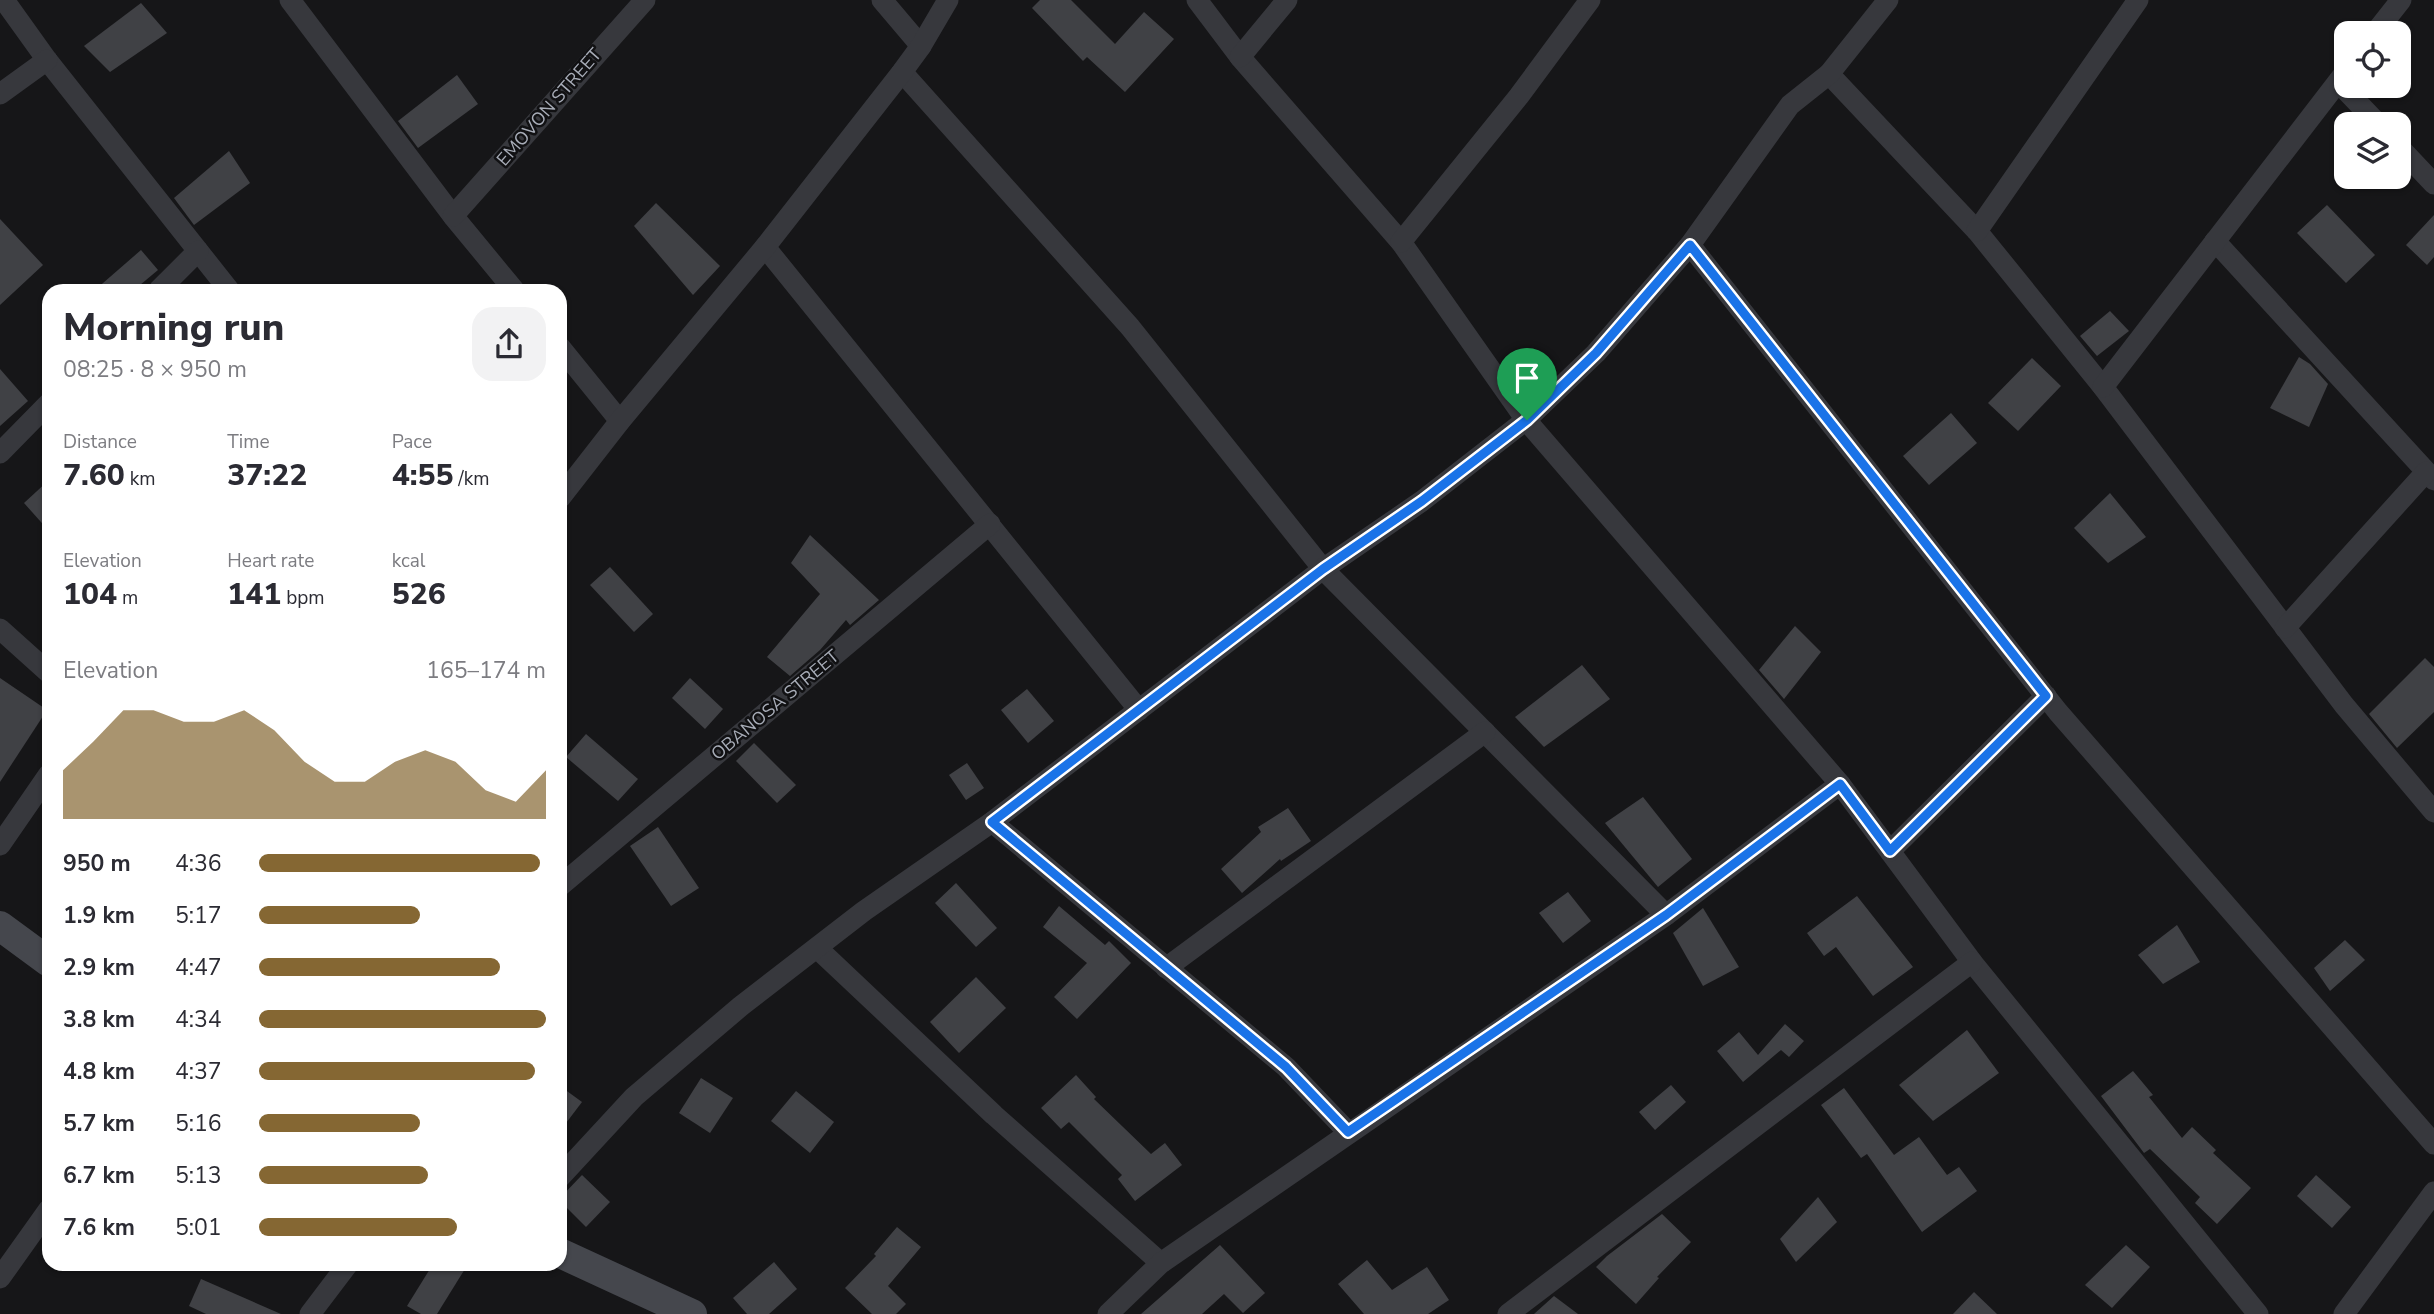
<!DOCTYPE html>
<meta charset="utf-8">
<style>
body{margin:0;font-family:"Nunito Sans",sans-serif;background:#f2f2f3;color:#2b2b33;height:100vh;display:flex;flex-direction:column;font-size:26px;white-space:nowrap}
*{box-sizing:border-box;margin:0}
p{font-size:23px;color:#7c7c81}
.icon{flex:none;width:38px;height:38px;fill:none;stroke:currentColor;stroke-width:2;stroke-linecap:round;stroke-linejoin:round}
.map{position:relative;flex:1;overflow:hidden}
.sheet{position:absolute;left:42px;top:284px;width:525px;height:987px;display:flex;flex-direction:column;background:#fff;border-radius:21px;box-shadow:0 2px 5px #0004}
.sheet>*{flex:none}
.fabs{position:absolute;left:2334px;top:21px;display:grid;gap:14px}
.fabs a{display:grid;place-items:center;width:77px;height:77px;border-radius:14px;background:#fff;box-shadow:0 2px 5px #0004;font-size:35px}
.pin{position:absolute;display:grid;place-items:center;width:60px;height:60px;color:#fff;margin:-72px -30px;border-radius:50% 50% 50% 0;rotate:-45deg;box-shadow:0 0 7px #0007}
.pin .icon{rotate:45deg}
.round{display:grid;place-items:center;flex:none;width:74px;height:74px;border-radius:21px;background:#f2f2f3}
.overview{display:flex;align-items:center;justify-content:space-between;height:119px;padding:0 21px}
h1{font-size:38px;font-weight:800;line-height:52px}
.metrics{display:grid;grid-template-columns:repeat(3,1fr);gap:10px;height:119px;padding:7px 21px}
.metrics div{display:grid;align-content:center}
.metrics b{font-size:30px;font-weight:800}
.metrics small{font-size:19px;font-weight:400}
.metrics p{font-size:19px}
.chart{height:196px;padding:14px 21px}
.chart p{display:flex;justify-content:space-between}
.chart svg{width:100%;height:126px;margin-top:7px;fill:#856733;opacity:.7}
ul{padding:0 21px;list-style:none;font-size:23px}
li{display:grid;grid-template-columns:112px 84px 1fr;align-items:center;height:52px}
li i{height:18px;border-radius:9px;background:#856733}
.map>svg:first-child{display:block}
</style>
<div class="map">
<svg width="2434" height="1314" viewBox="0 0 2434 1314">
<rect width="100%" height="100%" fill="#161618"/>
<g fill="#404145">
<path d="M1040,0H1071L1115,44L1144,12L1174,39L1125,92L1087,57L1083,61L1032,8Z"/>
<path d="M141,3L167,33L110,72L84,46Z"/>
<path d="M457,75L478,104L418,148L398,121Z"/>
<path d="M229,151L250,183L194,225L174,198Z"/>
<path d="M656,203L720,266L693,295L634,226Z"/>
<path d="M2327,205L2375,255L2346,283L2297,233Z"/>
<path d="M2434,215V257L2427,265L2406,245Z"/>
<path d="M0,219L43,265L0,305Z"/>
<path d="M141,250L158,270L134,290H95Z"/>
<path d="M2110,311L2129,331L2097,356L2080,336Z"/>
<path d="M2299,357L2310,364L2328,384L2309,427L2270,408Z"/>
<path d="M2032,358L2061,386L2018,431L1988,403Z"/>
<path d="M0,369L28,401L0,426Z"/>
<path d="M1951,413L1977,443L1929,485L1903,456Z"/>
<path d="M49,480V531L24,503Z"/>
<path d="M2110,493L2146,537L2108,563L2074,528Z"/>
<path d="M810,535L879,600L850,625L846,620L820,650L790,676L767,657L820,594L791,563Z"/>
<path d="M610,567L653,614L634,632L590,585Z"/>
<path d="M1795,626L1821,652L1784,699L1759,670Z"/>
<path d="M2425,658L2434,667V712L2397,748L2369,714Z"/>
<path d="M1582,665L1610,699L1544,747L1515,717Z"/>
<path d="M0,678L47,710L0,782Z"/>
<path d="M690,678L723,709L705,729L672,698Z"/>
<path d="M1027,689L1054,721L1028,743L1001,710Z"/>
<path d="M586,734L638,779L618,801L566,757Z"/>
<path d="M754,743L796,785L777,803L736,761Z"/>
<path d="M967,763L984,788L966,800L949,775Z"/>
<path d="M1643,797L1692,859L1658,887L1605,823Z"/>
<path d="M1288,808L1311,841L1281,861L1280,859L1242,893L1221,869L1261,832L1258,827Z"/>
<path d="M658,827L699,888L671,906L630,846Z"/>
<path d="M956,883L997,928L976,947L935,903Z"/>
<path d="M1568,892L1591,921L1563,943L1539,913Z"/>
<path d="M1857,896L1913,967L1873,996L1836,947L1824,956L1807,933Z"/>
<path d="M1059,906L1105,945L1109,941L1131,963L1077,1019L1054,997L1087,963L1043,927Z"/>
<path d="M1703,908L1739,967L1703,986L1673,933Z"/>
<path d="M2177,925L2200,962L2163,984L2138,955Z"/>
<path d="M2345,940L2365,960L2330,991L2314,968Z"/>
<path d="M976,977L1006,1008L959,1053L930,1022Z"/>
<path d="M1785,1024L1804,1041L1789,1057L1781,1050L1743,1082L1717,1051L1739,1032L1758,1055Z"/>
<path d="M1967,1030L1999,1073L1933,1121L1899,1085Z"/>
<path d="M2133,1071L2153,1095L2149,1097L2182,1138L2192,1127L2216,1150L2213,1153L2251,1188L2217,1224L2195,1203L2200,1197L2150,1149L2144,1153L2101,1096Z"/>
<path d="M1076,1075L1096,1097L1094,1099L1151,1154L1165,1143L1182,1165L1135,1201L1118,1179L1122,1175L1069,1122L1061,1129L1041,1108Z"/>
<path d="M701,1078L733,1098L710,1133L679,1113Z"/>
<path d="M1671,1085L1686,1102L1655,1130L1639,1112Z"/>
<path d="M560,1086L582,1102L560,1131Z"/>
<path d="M1844,1088L1894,1155L1919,1137L1947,1175L1959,1167L1977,1191L1922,1232L1867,1154L1861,1158L1821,1105Z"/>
<path d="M796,1091L834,1122L810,1153L771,1121Z"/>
<path d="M582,1175L610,1202L586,1227L560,1201V1198Z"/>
<path d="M2316,1175L2351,1207L2332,1228L2297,1196Z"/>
<path d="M1818,1197L1837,1222L1796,1262L1780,1239Z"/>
<path d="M1662,1214L1691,1242L1657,1277L1659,1278L1636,1304L1596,1267L1607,1256Z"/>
<path d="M897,1227L921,1247L888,1286L906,1304L896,1314H872L845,1288L876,1256L874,1254Z"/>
<path d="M1220,1245L1265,1293L1243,1313L1224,1294L1202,1314H1141Z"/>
<path d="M2126,1245L2150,1267L2112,1308L2085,1285Z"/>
<path d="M1367,1260L1392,1290L1427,1267L1449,1300L1428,1314H1364L1338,1284Z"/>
<path d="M774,1262L797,1289L769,1314H747L733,1298Z"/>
<path d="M433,1264H468L437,1314H421L407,1306Z"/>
<path d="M201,1279L281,1314H206L189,1306Z"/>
<path d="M1974,1292L1997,1314H1953Z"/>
<path d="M1554,1296L1578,1314H1534Z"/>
</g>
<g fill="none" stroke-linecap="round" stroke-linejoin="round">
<g stroke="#37383d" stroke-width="21">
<path d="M4,0L47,60L229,290"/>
<path d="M290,0L453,216L514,290"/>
<path d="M882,0L921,46"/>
<path d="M1197,0L1240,57L1401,242L1526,420L1840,784L1972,962L2258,1314"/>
<path d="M2375,33L2401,0"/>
<path d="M1240,57L1287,0"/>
<path d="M902,72L1130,327L1323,569L1666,915"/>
<path d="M1829,74L1977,231L2103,387L2344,705L2434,812"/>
<path d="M2338,82L2378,124"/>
<path d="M0,94L47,60"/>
<path d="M2399,147L2434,184"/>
<path d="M453,216L645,0"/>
<path d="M1977,231L2138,0"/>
<path d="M2215,241L2434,480"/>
<path d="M1401,242L1519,96L1590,0"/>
<path d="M1690,245L2058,712L2434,1144"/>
<path d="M765,247L1139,710"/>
<path d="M159,290L198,251"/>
<path d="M560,347L620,421"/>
<path d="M2103,387L2347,70"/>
<path d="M0,453L49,403"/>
<path d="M560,498L620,421L765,247L902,72L921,46L948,0"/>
<path d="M2285,628L2426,472"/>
<path d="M0,629L49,673"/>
<path d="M992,822L1286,1067L1348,1132"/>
<path d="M0,845L49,774"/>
<path d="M1890,851L2046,696"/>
<path d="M560,886L990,524"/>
<path d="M817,948L994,1115L1161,1263"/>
<path d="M1166,968L1485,732"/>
<path d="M560,1177L634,1097L741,1006L864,911L992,822L1323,569L1422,501L1526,420L1596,353L1690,245L1790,105L1829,74L1888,0"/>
<path d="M0,1278L49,1209"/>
<path d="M310,1314L348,1264"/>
<path d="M1108,1314L1161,1263L1666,915L1840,784"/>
<path d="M1508,1314L1972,962"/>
<path d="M2344,1314L2434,1192"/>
</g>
<g stroke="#45474d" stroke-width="30">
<path d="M0,926L49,962"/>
<path d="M560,1253L692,1314"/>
</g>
</g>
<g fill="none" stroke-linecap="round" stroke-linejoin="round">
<g stroke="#fff" stroke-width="14">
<path id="route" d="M1690,245L2046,696L1890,851L1840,784L1666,915L1348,1132L1286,1067L992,822L1323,569L1422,501L1527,420L1596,353Z"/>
</g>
<use href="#route" stroke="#1a73e8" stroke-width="9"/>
</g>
<g text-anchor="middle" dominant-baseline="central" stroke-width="5" stroke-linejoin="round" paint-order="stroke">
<g font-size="18" fill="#a8adb8" stroke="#111113">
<text transform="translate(549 107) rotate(-49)">EMOVON STREET</text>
<text transform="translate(775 705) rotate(-40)">OBANOSA STREET</text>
</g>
</g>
</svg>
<div class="fabs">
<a><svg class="icon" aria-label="locate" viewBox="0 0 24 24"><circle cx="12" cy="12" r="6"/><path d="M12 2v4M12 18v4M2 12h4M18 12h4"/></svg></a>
<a><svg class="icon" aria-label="layers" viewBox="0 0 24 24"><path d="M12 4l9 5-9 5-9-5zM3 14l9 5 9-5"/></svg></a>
</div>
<div class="pin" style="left:1527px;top:420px;background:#1e9e55"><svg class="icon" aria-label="arrive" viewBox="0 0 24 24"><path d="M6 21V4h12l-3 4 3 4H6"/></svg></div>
<section class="sheet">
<div class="overview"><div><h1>Morning run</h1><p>08:25 · 8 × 950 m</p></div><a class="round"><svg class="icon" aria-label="share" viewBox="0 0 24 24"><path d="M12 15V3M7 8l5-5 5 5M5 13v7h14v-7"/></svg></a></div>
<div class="metrics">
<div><p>Distance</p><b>7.60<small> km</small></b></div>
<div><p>Time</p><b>37:22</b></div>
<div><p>Pace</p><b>4:55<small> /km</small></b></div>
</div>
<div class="metrics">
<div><p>Elevation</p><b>104<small> m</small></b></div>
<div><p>Heart rate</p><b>141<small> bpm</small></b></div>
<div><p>kcal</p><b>526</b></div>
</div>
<div class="chart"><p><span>Elevation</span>165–174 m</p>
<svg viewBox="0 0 160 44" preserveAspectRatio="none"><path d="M0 44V27L10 17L20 6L30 6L40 10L50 10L60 6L70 13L80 24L90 31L100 31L110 24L120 20L130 24L140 34L150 38L160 27V44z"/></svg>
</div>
<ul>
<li><b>950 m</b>4:36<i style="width:98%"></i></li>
<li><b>1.9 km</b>5:17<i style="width:56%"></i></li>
<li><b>2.9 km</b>4:47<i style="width:84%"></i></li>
<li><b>3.8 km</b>4:34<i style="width:100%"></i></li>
<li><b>4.8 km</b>4:37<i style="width:96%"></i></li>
<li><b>5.7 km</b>5:16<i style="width:56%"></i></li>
<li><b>6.7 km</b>5:13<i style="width:59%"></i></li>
<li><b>7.6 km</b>5:01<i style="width:69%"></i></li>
</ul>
</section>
</div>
